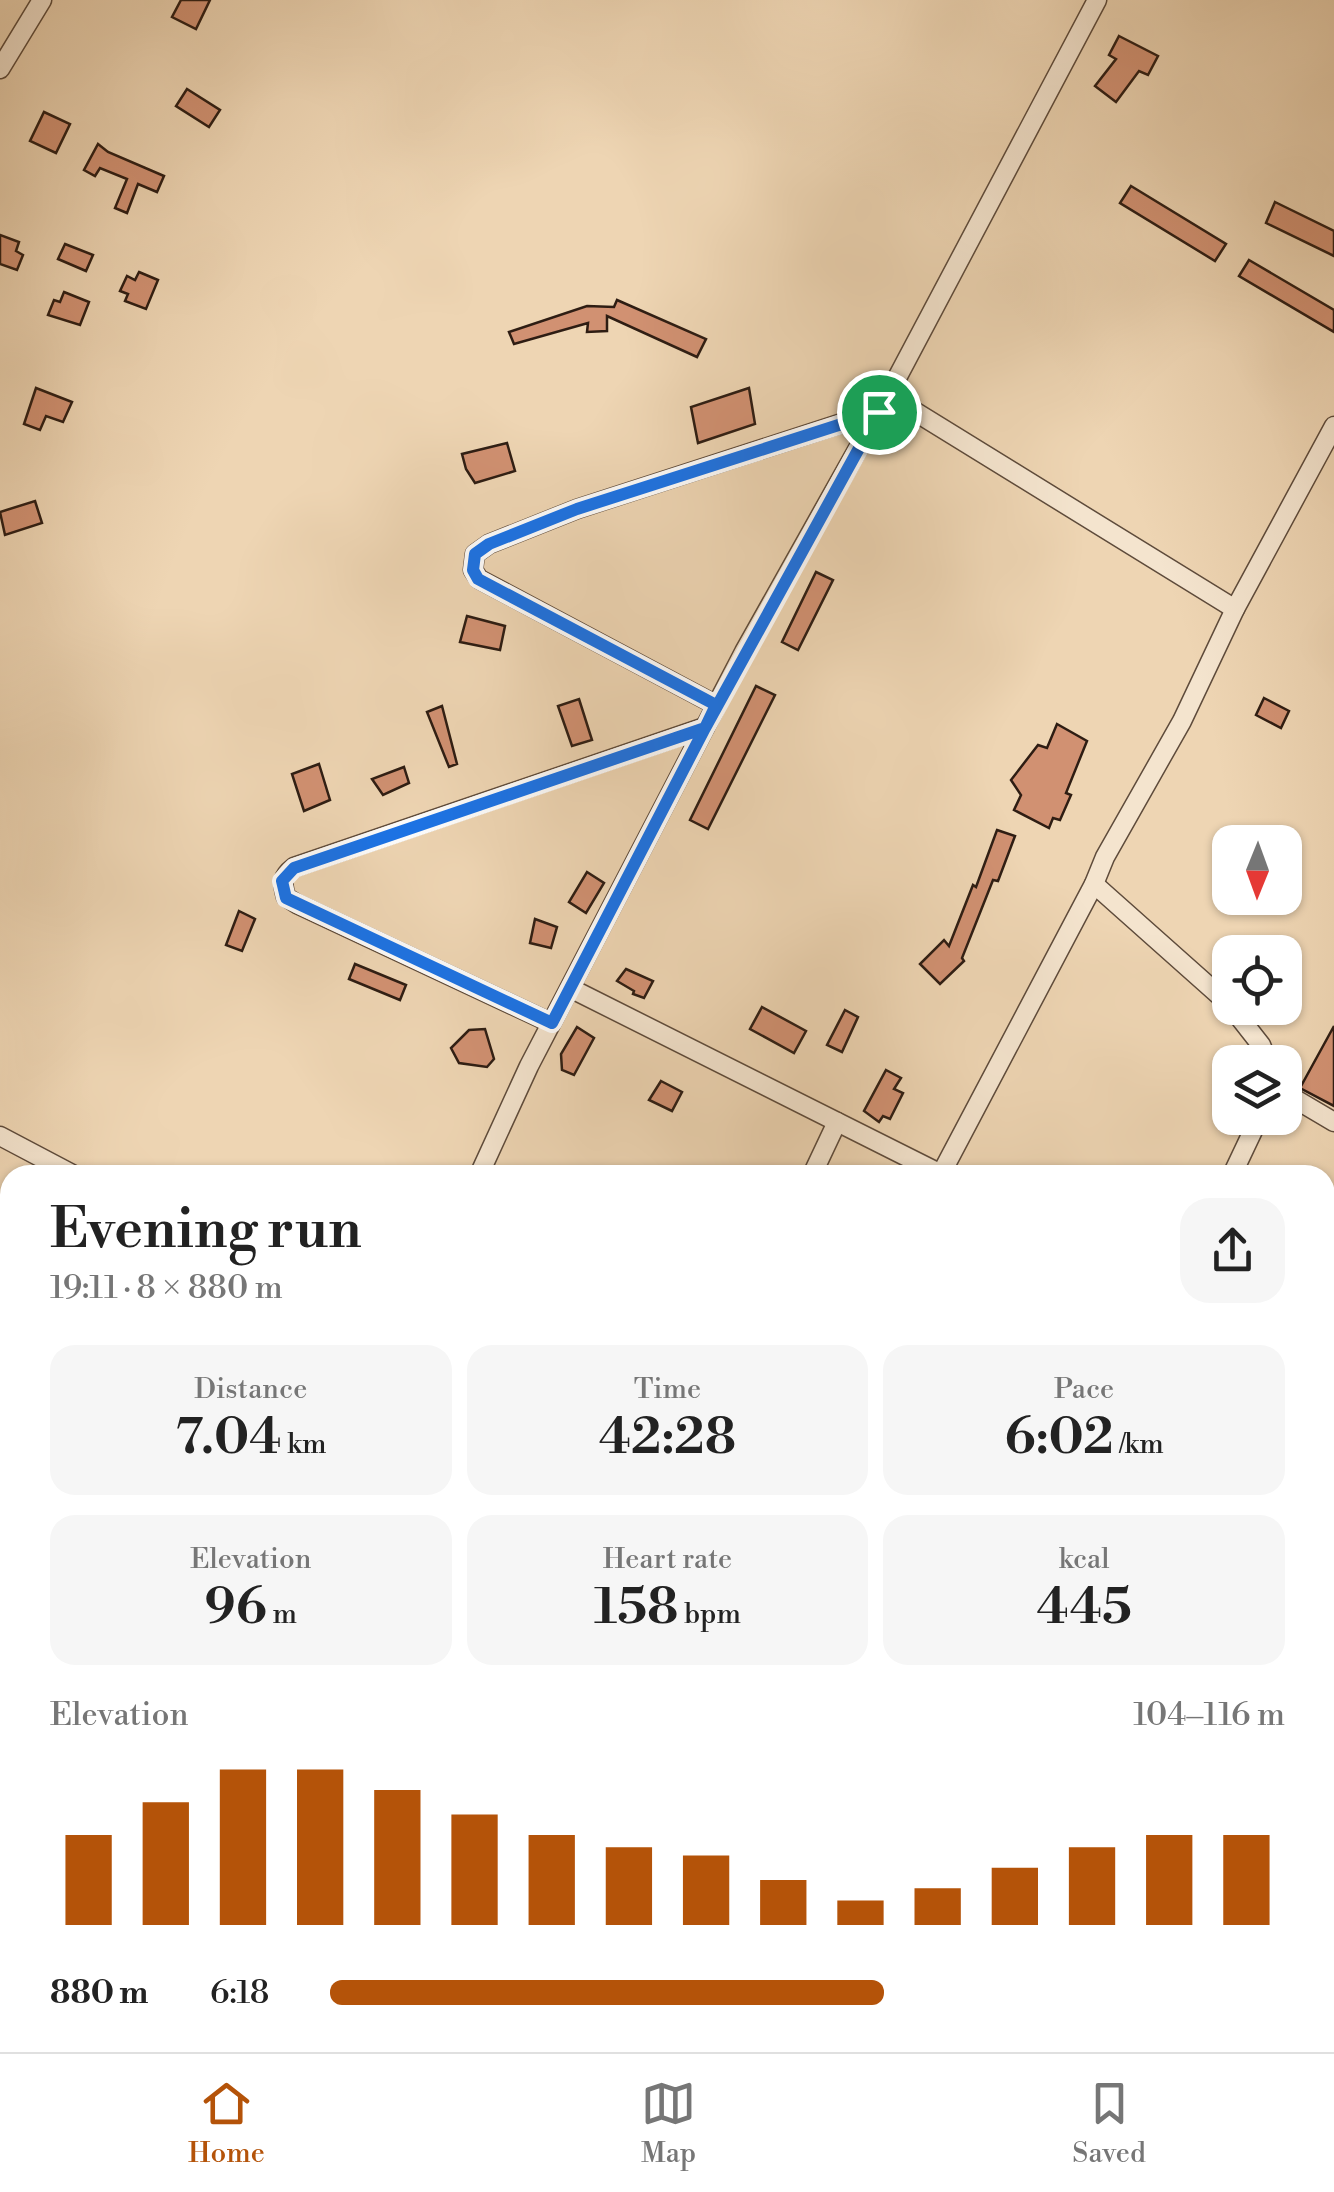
<!DOCTYPE html>
<meta charset="utf-8">
<style>
body{margin:0;font-family:"Libre Bodoni",serif;background:#f6f6f6;color:#222;height:100vh;display:flex;flex-direction:column;font-size:38px;white-space:nowrap}
*{box-sizing:border-box;margin:0}
p{font-size:32px;color:#767676}
.icon{flex:none;width:55px;height:55px;fill:none;stroke:currentColor;stroke-width:2;stroke-linecap:round;stroke-linejoin:round}
.map{position:relative;flex:1;overflow:hidden}
.side{position:absolute;left:0px;top:1165px;width:1335px;height:888px;display:flex;flex-direction:column;background:#fff;border-radius:30px 30px 0 0;box-shadow:0 2px 8px #0004}
.side>*{flex:none}
.needle{width:65px;rotate:181deg}
.fabs{position:absolute;left:1212px;top:825px;display:grid;gap:20px}
.fabs a{display:grid;place-items:center;width:90px;height:90px;border-radius:20px;background:#fff;box-shadow:0 2px 8px #0004;font-size:50px}
.pin{position:absolute;display:grid;place-items:center;width:85px;height:85px;color:#fff;margin:-42px;border:5px solid #fff;border-radius:50%;box-shadow:0 2px 10px #0007}
.round{display:grid;place-items:center;flex:none;width:105px;height:105px;border-radius:30px;background:#f6f6f6}
.head{display:flex;align-items:center;justify-content:space-between;height:170px;padding:0 50px}
h1{font-size:55px;font-weight:600;line-height:75px}
.figures{display:grid;grid-template-columns:repeat(3,1fr);gap:15px;height:170px;padding:10px 50px}
.figures div{display:grid;align-content:center;border-radius:25px;background:#f6f6f6;text-align:center}
.figures b{font-size:50px;font-weight:600}
.figures small{font-size:28px;font-weight:400}
.figures p{font-size:28px}
.chart{height:280px;padding:20px 50px}
.chart p{display:flex;justify-content:space-between}
.chart svg{width:100%;height:180px;margin-top:10px;stroke:#b45309;stroke-width:6}
ul{padding:0 50px;list-style:none;font-size:32px}
li{display:grid;grid-template-columns:160px 120px 1fr;align-items:center;height:75px}
li i{height:25px;border-radius:12px;background:#b45309}
.tabs{display:flex;justify-content:space-around;align-items:center;height:140px;border-top:2px solid #e0e0e0;background:#fff;font-size:28px;color:#767676}
.tabs a{display:grid;justify-items:center;gap:5px}
.tabs .current{color:#b45309}
.map>svg:first-child{display:block}
</style>
<div class="map">
<svg width="1334" height="2052" viewBox="0 0 1334 2052">
<rect width="100%" height="100%" fill="#eed5b3"/>
<filter id="stains"><feTurbulence type="fractalNoise" baseFrequency=".002" numOctaves="4"/><feColorMatrix values="0 0 0 0 .2 0 0 0 0 .09 0 0 0 0 .02 0 0 0 .5 -.17"/></filter>
<radialGradient id="worn" r=".72"><stop offset=".6" stop-color="#630" stop-opacity="0"/><stop offset="1" stop-color="#630" stop-opacity=".3"/></radialGradient>
<g fill="#d19172" stroke="#2e1d13" stroke-width="2.5">
<path d="M181,0H210L196,29L172,17Z"/>
<path d="M1119,36L1158,56L1148,75L1139,71L1116,102L1095,86L1116,59L1109,55Z"/>
<path d="M187,89L220,110L209,127L176,106Z"/>
<path d="M44,112L70,124L56,153L30,141Z"/>
<path d="M98,144L108,152L164,176L157,192L138,184L127,213L115,208L127,179L100,168L95,176L84,170Z"/>
<path d="M1131,186L1226,244L1215,261L1120,203Z"/>
<path d="M1275,202L1334,231V256L1266,223Z"/>
<path d="M0,235L19,242L16,251L23,255L17,270L0,264Z"/>
<path d="M65,244L93,255L86,271L58,259Z"/>
<path d="M1249,260L1334,310V332L1239,276Z"/>
<path d="M139,272L158,280L146,309L125,301L128,294L120,291L127,276L135,280Z"/>
<path d="M64,292L89,302L80,325L48,315L54,300L60,302Z"/>
<path d="M617,300L706,339L697,357L607,316V331L587,332L588,323L514,344L509,332L587,306L614,307Z"/>
<path d="M36,388L72,402L63,422L46,416L40,430L24,424Z"/>
<path d="M749,388L755,424L698,443L691,407Z"/>
<path d="M507,443L515,471L475,483L466,469L462,454Z"/>
<path d="M35,501L42,523L5,535L0,512Z"/>
<path d="M816,572L833,580L798,650L782,642Z"/>
<path d="M467,616L505,626L500,650L460,642Z"/>
<path d="M756,686L775,695L708,829L690,820Z"/>
<path d="M1264,698L1289,711L1281,728L1256,715Z"/>
<path d="M579,699L592,740L572,746L558,706Z"/>
<path d="M442,706L457,764L449,767L427,712Z"/>
<path d="M1057,724L1087,741L1066,793L1071,795L1060,820L1053,818L1049,828L1014,810L1021,795L1011,780L1038,745L1047,748Z"/>
<path d="M319,764L330,800L304,811L292,774Z"/>
<path d="M404,767L409,783L383,795L372,779Z"/>
<path d="M997,830L1015,836L998,881L993,880L962,958L964,961L940,984L920,964L944,940L949,946L973,885L976,887Z"/>
<path d="M587,872L604,883L586,913L569,902Z"/>
<path d="M239,911L255,919L242,951L226,945Z"/>
<path d="M535,919L557,927L551,948L530,943Z"/>
<path d="M355,964L406,985L400,1000L349,979Z"/>
<path d="M626,969L653,981L644,998L633,994L634,991L617,981Z"/>
<path d="M762,1007L806,1031L794,1053L750,1029Z"/>
<path d="M845,1010L858,1017L842,1052L827,1045Z"/>
<path d="M1334,1026V1106L1300,1088Z"/>
<path d="M577,1027L594,1038L574,1075L562,1070L561,1054Z"/>
<path d="M485,1029L494,1059L487,1067L459,1063L451,1048L469,1030Z"/>
<path d="M886,1070L901,1078L894,1089L903,1093L890,1119L883,1116L879,1122L864,1111Z"/>
<path d="M661,1081L682,1092L672,1111L649,1100Z"/>
</g>
<g fill="none" stroke-linecap="round" stroke-linejoin="round">
<g stroke="#5e4b3b" stroke-width="21">
<g id="minor">
<path d="M0,69L42,0"/>
<path d="M888,395L1235,609"/>
<path d="M716,705L479,579L473,570L475,554L489,544L577,509L879,411"/>
<path d="M1094,884L1230,1005"/>
<path d="M570,988L943,1175"/>
<path d="M1232,1008L1261,1045L1268,1062"/>
<path d="M551,1023L297,904L286,897C282,883 281,877 294,867L705,727"/>
<path d="M1285,1093L1334,1122"/>
<path d="M0,1136L74,1175"/>
<path d="M941,1174L1094,884L1105,857L1182,721L1235,609L1334,426"/>
<path d="M479,1175L529,1066L744,652L888,395L1097,0"/>
<path d="M812,1175L837,1122"/>
<path d="M1232,1175L1259,1118"/>
<path d="M1325,1264L1334,1245"/>
<path d="M1325,1712L1334,1717"/>
<path d="M0,1882L10,1887"/>
<path d="M310,2042L328,2052"/>
<path d="M369,2052L374,2042"/>
</g>
</g>
<g stroke="#2e1d13" stroke-width="31">
<g id="highway">
<path d="M1325,1849L1334,1832"/>
<path d="M1220,2052L1225,2042"/>
</g>
</g>
<use href="#minor" stroke="#f4e4ce" stroke-width="18"/>
<use href="#highway" stroke="#e7ba7a" stroke-width="28"/>
</g>
<g fill="none" stroke-linecap="round" stroke-linejoin="round">
<g stroke="#fff" stroke-width="20">
<path id="route" d="M879,412L705,728L294,868L282,881L286,898L552,1023L705,728L716,705L478,579L473,570L475,554L489,544L577,509L879,412"/>
</g>
<use href="#route" stroke="#1a73e8" stroke-width="12"/>
</g>
<rect width="100%" height="100%" filter="url(#stains)"/>
<rect width="100%" height="100%" fill="url(#worn)"/>
</svg>
<div class="fabs">
<a><svg class="needle" viewBox="-14 -14 28 28"><path d="M0-13l5 13h-10z" fill="#e53935"/><path d="M0 13l5-13h-10z" fill="#767676"/></svg></a>
<a><svg class="icon" aria-label="locate" viewBox="0 0 24 24"><circle cx="12" cy="12" r="6"/><path d="M12 2v4M12 18v4M2 12h4M18 12h4"/></svg></a>
<a><svg class="icon" aria-label="layers" viewBox="0 0 24 24"><path d="M12 4l9 5-9 5-9-5zM3 14l9 5 9-5"/></svg></a>
</div>
<div class="pin" style="left:879px;top:412px;background:#1e9e55"><svg class="icon" aria-label="arrive" viewBox="0 0 24 24"><path d="M6 21V4h12l-3 4 3 4H6"/></svg></div>
<section class="side">
<div class="head"><div><h1>Evening run</h1><p>19:11 · 8 × 880 m</p></div><a class="round"><svg class="icon" aria-label="share" viewBox="0 0 24 24"><path d="M12 15V3M7 8l5-5 5 5M5 13v7h14v-7"/></svg></a></div>
<div class="figures">
<div><p>Distance</p><b>7.04<small> km</small></b></div>
<div><p>Time</p><b>42:28</b></div>
<div><p>Pace</p><b>6:02<small> /km</small></b></div>
</div>
<div class="figures">
<div><p>Elevation</p><b>96<small> m</small></b></div>
<div><p>Heart rate</p><b>158<small> bpm</small></b></div>
<div><p>kcal</p><b>445</b></div>
</div>
<div class="chart"><p><span>Elevation</span>104–116 m</p>
<svg viewBox="0 0 160 44" preserveAspectRatio="none"><path d="M5 44V22M15 44V14M25 44V6M35 44V6M45 44V11M55 44V17M65 44V22M75 44V25M85 44V27M95 44V33M105 44V38M115 44V35M125 44V30M135 44V25M145 44V22M155 44V22"/></svg>
</div>
<ul>
<li><b>880 m</b>6:18<i style="width:58%"></i></li>
</ul>
</section>
</div>
<nav class="tabs">
<a class="current"><svg class="icon" aria-label="home" viewBox="0 0 24 24"><path d="M3 11l9-7 9 7M6 9v11h12V9"/></svg>Home</a>
<a><svg class="icon" aria-label="map" viewBox="0 0 24 24"><path d="M3 6l6-2 6 2 6-2v14l-6 2-6-2-6 2zM9 4v14M15 6v14"/></svg>Map</a>
<a><svg class="icon" aria-label="saved" viewBox="0 0 24 24"><path d="M7 4h10v16l-5-4-5 4z"/></svg>Saved</a>
</nav>
